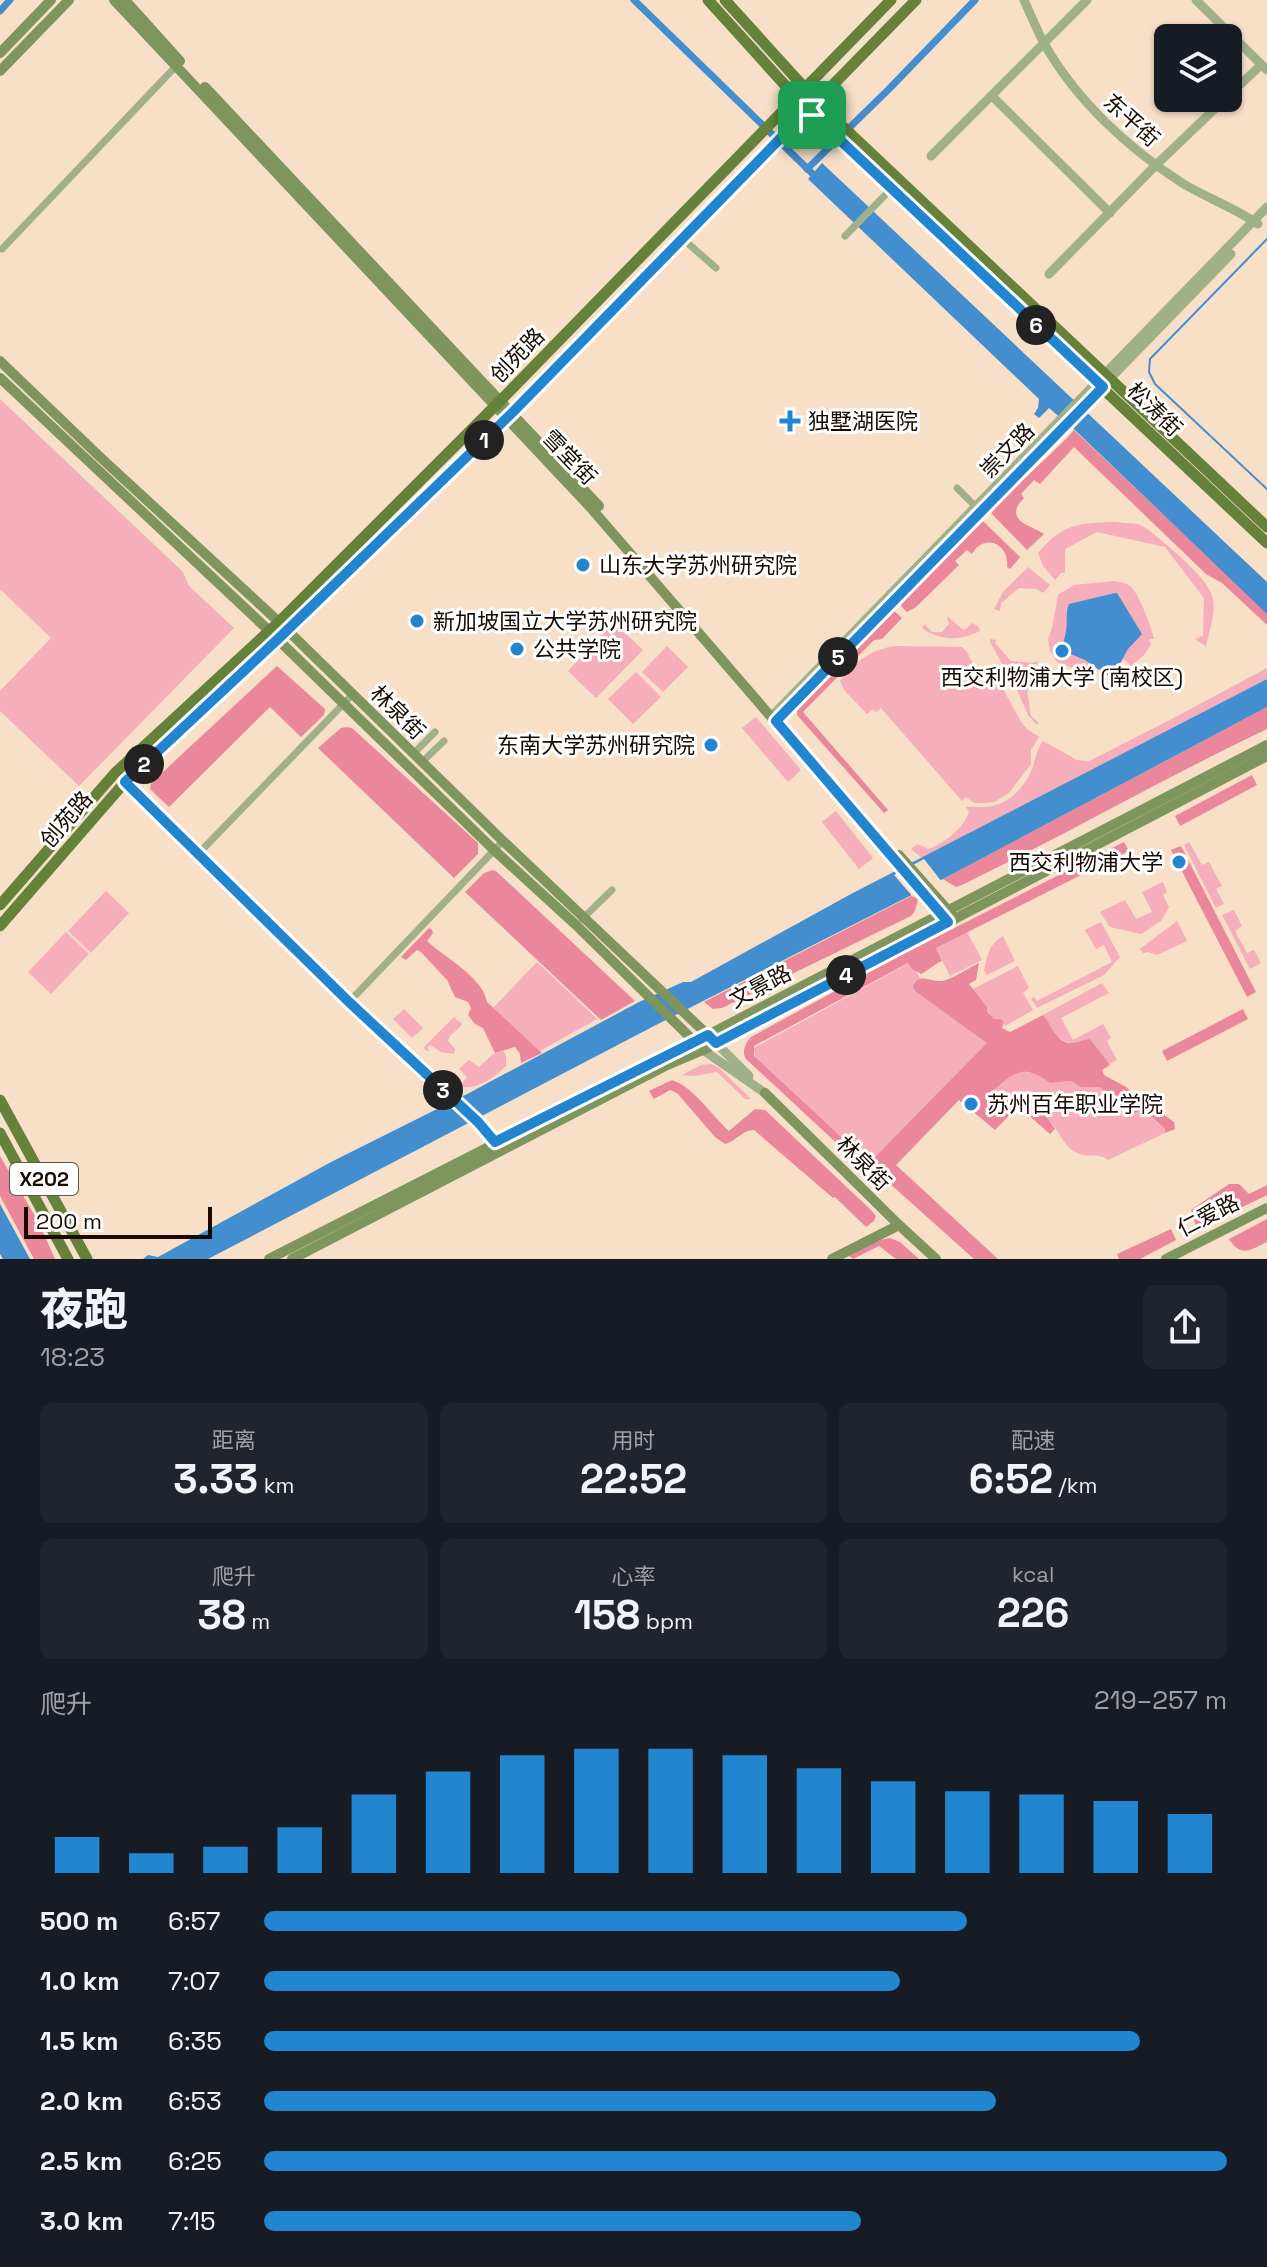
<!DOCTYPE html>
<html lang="zh">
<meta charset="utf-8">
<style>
body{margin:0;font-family:"Space Grotesk","Noto Sans SC",sans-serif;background:#20242c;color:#f1f3f6;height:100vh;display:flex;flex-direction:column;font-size:30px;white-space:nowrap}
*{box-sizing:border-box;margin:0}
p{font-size:26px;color:#9ea1a6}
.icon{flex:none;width:44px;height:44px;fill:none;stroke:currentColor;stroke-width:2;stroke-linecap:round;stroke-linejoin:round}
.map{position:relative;height:1259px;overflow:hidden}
.details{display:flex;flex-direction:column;background:#171b24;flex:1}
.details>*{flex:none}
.tools{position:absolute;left:1154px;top:24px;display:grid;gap:16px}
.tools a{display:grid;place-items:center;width:88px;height:88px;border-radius:12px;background:#171b24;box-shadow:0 2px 6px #0004;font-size:40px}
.scale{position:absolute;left:24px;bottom:20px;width:188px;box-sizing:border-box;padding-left:8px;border:4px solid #190a00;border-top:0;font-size:22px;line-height:28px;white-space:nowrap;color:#190a00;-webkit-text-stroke:6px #fff;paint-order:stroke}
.pin{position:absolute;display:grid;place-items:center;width:68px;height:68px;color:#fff;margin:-34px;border-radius:16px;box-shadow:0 4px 12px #0006}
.km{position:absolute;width:40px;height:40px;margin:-20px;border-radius:50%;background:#222;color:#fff;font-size:22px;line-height:40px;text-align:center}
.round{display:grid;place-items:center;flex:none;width:84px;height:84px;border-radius:12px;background:#20242c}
.headline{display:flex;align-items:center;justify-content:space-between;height:136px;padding:0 40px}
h1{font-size:44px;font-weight:800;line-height:60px}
.stats{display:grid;grid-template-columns:repeat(3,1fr);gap:12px;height:136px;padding:8px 40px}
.stats div{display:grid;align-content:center;border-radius:12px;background:#20242c;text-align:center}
.stats b{font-size:40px;font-weight:800}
.stats small{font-size:22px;font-weight:400}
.stats p{font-size:22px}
.chart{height:224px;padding:16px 40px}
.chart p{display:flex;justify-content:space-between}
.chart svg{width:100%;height:144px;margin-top:8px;stroke:#2285d0;stroke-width:6}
ul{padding:0 40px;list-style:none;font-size:26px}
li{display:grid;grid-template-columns:128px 96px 1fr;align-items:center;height:60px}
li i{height:20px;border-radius:10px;background:#2285d0}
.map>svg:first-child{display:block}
</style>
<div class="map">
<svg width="1267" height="1259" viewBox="0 0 1267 1259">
<rect width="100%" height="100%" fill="#f7dfc8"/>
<g fill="#f5aeba">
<path d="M0,399L183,572L189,586L234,628L79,786L0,711V691L51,638L0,589Z"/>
<path d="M1114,522L1138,524L1146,528C1163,542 1207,576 1212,596C1217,612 1209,631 1206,646L1195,639L1203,636L1204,598L1165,547L1097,532L1065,549V573H1061L1055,580L1043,566L1038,553C1062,524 1078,523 1114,522Z"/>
<path d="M1028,567L1050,585L1043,593L1037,589L1019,588L1001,603L1000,611L994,609L1003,592Z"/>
<path d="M1113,581C1120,582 1127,582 1132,588C1139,595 1152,628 1154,639H1150L1149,642L1152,643L1144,655L1131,666L1124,659L1115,672L1107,675L1092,666L1088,678L1077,670L1057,662L1050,651L1048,639L1052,628L1058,595L1074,585Z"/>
<path d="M947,616L962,629L965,630L972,623L978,626L980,631C961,641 940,641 922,628L924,624L932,632H942L949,624Z"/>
<path d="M614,623L643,650L596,698L568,671Z"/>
<path d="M990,639L996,640L995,643L1011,661L1033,663L1037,661L1038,663L1009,676L990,642Z"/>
<path d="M667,646L688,667L663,692L642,672Z"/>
<path d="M896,646L962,647L967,652L980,678L994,673L1022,723L1027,729L1039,737L1031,750V764L1009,793L994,802L985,803H974L966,797L962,801L881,708L876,712L873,709L867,714L844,690L840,681C855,662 871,649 896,646Z"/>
<path d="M1041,667L1043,670L1036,676L1027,691L1031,716L1038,722L1037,725L1028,715L1013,681Z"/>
<path d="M1267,668V679L922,858L911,849L917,844L929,849C944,843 964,828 969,812L966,807C975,806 984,808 992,806C1012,802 1027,784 1033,766C1036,757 1037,749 1043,741L1077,760L1089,761L1170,720Z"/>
<path d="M636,672L661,697L633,724L608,699Z"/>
<path d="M756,717L801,770L788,782L742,728Z"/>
<path d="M836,811L873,858L859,869L822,822Z"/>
<path d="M1189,842L1202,865L1209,862L1222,886L1216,889L1224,904L1216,908L1184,845Z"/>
<path d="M1163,882L1167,892L1163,895L1169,907L1161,921L1141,934L1110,927L1100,912L1125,900L1136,919L1152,912L1142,892Z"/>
<path d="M106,891L129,913L91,953L68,931Z"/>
<path d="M1234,910L1242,926L1235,931L1247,953L1254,950L1261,963L1250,969L1222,915Z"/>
<path d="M1177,921L1187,941L1157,955L1148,952L1143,953L1140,949Z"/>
<path d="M1101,922L1120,957L1104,975L1037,1008L1031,998L1034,997L1037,1001L1112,962L1104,945L1096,949L1085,930Z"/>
<path d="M66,932L89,954L51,994L28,972Z"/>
<path d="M967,932L982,960L950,976L936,948Z"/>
<path d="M1003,936L1015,961L987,975L984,971C988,955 988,945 1003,936Z"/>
<path d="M537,962L597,1019L540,1051L493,1008Z"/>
<path d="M911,962L922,982L991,1041L866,1166L756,1064L754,1048Z"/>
<path d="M1018,966L1029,988L1023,993L1033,1010L1005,1026L1001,1019H994C986,1010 981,1000 973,989Z"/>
<path d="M1102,983L1109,993L1061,1018L1073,1040L1103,1024L1111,1038L1107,1041L1117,1060L1109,1064L1090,1039L1071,1043L1064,1041L1058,1037L1043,1015Z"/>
<path d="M404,1009L423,1028L412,1038L393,1019Z"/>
<path d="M455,1016L456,1020L462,1023C460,1031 449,1032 448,1041L455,1049L454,1054L441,1052L430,1045L427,1047L429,1051L425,1050L424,1047Z"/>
<path d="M503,1051L506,1055V1066C495,1077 478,1089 463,1087L461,1085L467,1077L459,1069L469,1060L479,1067L493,1054Z"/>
<path d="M711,1064L718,1067L751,1099H745L717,1072L693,1076L682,1075L701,1065Z"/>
<path d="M1019,1071L1038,1074L1050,1083L1071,1081L1081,1087H1100L1107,1094L1143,1110L1166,1130L1165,1133L1108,1160C1098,1152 1087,1158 1077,1153C1062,1146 1059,1128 1047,1119C1037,1112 1023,1105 1012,1100C1006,1097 1001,1099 994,1096L993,1091L1009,1076Z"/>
</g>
<g fill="#ea879b">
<path d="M1074,430L1267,613V625L1222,583L1206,574L1074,447L1040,484L1034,480L1021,494L1024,498C1001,521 1034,526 1044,534L1027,550L991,513C1016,482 1049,459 1074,430Z"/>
<path d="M983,521L1020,557L1010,569L1007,567C1010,544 984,532 972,554L967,550L955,561L959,565L916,607L907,612L901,606L902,602Z"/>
<path d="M893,610L902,618L882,639L874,640L803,712L888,810L884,813L797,715V709Z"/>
<path d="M277,666L325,709L324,715L301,737L270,707L169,807L150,789L151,783Z"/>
<path d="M1267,707V729C1164,778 1065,835 962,885L956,887L943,879Z"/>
<path d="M346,727L352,728L478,843V854L454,878L318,748L341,728Z"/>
<path d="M1252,775L1257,785L1180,826L1175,816Z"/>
<path d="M1124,842L1129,851L936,948L942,961C934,964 929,970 921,974L912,969L908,963L754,1046V1056L869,1163L987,1043L915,991L913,986C921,972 929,982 942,981C951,980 970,967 979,963L976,980L969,984L987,1007V1011L994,1019H1001L1004,1022L1002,1028L1010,1032L1043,1015C1051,1024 1056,1042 1070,1043C1077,1043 1084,1039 1090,1039L1110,1065L1102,1070L1104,1075L1126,1087L1174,1122L1175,1129L1165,1133V1129L1144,1110C1131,1115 1120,1111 1109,1105L1106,1098L1107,1094L1100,1087H1081L1071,1081L1050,1083C1025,1064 1014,1071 993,1091L994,1096C1001,1100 1005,1098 1013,1098C1031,1099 1046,1114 1055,1129L1050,1134L1018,1106L995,1130L959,1100L896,1165L998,1259H974L878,1173L873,1177L746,1059C741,1051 746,1043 751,1037L899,956Z"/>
<path d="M1181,846L1256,992L1247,997L1171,850Z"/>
<path d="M493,870L497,872L635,1001L601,1020L465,892L484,873Z"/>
<path d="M913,895L918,900L915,911L911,916L722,1008L713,1009L704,1002Z"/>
<path d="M429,928L432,930L433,933L427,941C444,957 483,977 487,1002L542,1053L521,1063L520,1054L515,1047L495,1053L483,1028L475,1024L468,1015L471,1008L468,1002L455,997L447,980L421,952L417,950L406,960L401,957Z"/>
<path d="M1243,1009L1248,1019L1167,1061L1162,1051Z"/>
<path d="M672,1080C695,1088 711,1115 729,1131L755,1109L765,1110L871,1210L876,1216L874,1221L866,1227L835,1197L833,1198L754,1130C744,1129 736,1141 725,1144L715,1137L677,1093L670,1090L654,1099L649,1091Z"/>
<path d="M0,1156L39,1223L55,1259H34L0,1196Z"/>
<path d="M1229,1184H1239L1249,1194L1267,1185V1195L1202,1227L1196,1226L1191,1210Z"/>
<path d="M1267,1219V1242C1250,1250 1241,1258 1229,1239Z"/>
<path d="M1171,1229L1176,1240L1140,1259H1119L1117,1254Z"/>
<path d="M890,1238L900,1242L919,1259H896L879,1246L853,1259L849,1256L838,1259L875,1241Z"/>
</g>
<g fill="#438ece">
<path d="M822,163L1267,582V614L1076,431L1049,408L1039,418L1034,414L1038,408L1039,399L808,179Z"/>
<path d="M1115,593H1117L1142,634L1128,649L1115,672L1107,675L1085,660L1064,651C1062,642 1065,639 1066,631C1068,621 1065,613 1069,604Z"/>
<path d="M1267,679V707L943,879L654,1026L208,1259H143L148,1255L158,1257L331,1162L471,1092L639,1002L683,982H691L851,894Z"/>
<path d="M0,1204L30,1259H3L0,1254Z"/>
</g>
<path fill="#f7dfc8" d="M924,859L942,882L913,897L894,875Z"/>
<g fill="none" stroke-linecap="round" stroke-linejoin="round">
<path stroke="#438ece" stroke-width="2" d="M1267,239L1150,359L1149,372L1155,384L1267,489"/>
<g stroke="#438ece" stroke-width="7">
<path d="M634,0L817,178"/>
<path d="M0,11L10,0"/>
<path d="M807,169L888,90L975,0"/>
</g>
<g stroke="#9fb08a" stroke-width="7">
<path d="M845,236L891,189"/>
<path d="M683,239L716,268"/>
<path d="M2,249L179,63"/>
<path d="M957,488L978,509"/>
<path d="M413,754L435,732"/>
<path d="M421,763L444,741"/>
<path d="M123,780L349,1002L478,1122L495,1142"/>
<path d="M199,853L352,695"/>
<path d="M582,919L612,890"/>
<path d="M349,1002L503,841"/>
</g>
<g stroke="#9fb08a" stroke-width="9">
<path d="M1024,0C1031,15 1037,31 1045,45C1077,101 1128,148 1182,183C1207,198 1235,208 1258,224"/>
<path d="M1196,0L1267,70"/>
<path d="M992,96L1110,213"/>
<path d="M1228,96L1261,65"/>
<path d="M931,156L1087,0"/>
<path d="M1049,274L1156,165L1226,98"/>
<path d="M899,596L1231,254"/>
<path d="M772,716L1267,207"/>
<path d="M716,1043L749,1076"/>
<path d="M703,1050L765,1093"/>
</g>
<g stroke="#7e955d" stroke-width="10">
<path d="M114,0L591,508L948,922"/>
<path d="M125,0L180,61"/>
<path d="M0,53L51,0"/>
<path d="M0,71L69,0"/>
<path d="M205,87L599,506"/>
<path d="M0,361L100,457L279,622L503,841L712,1039"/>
<path d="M0,378L264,626L494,850L576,925L698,1045"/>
<path d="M899,855L955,918"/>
<path d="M765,1093L899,1225L936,1259"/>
<path d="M269,1259L708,1035L1267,745"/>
<path d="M292,1259L665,1066L703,1050L1267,756"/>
<path d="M832,1259L899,1225"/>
<path d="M1166,1259L1267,1208"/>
</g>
<g stroke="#66823a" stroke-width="11">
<path d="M708,0L812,115L1267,543"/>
<path d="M725,0L821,106L1267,527"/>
<path d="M0,905L115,773L279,622L501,400L891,0"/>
<path d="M0,926L125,782L279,638L513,412L916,0"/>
<path d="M0,1100L87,1259"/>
<path d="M0,1133L68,1259"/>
</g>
</g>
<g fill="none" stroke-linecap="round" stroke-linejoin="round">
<g stroke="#fff" stroke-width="16">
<path id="route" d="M808,110L1103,387L776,721L948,922L716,1043L708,1035L495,1142L478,1122L349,1002L125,782L278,639L513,412Z"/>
</g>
<use href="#route" stroke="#2285d0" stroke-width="10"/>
</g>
<g fill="#2285d0" stroke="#fff" stroke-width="3">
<path d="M786 409h8v8h8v8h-8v8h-8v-8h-8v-8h8z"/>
<circle cx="583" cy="565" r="8"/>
<circle cx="417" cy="621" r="8"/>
<circle cx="517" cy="649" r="8"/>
<circle cx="1062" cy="651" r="8"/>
<circle cx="711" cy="745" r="8"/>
<circle cx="1179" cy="862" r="8"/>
<circle cx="971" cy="1104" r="8"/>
</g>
<g text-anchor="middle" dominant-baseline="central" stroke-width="6" stroke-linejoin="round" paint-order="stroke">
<rect fill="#fff" stroke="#5e544c" stroke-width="2" x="10" y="1163" width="68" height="32" rx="6"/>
<g font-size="20" font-weight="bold" fill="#190a00">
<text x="44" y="1179">X202</text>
</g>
<g font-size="22" fill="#190a00" stroke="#fff">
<text transform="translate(1132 120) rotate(42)">东平街</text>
<text transform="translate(517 355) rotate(-46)">创苑路</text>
<text transform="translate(1155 409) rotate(44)">松涛街</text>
<text transform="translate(1007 450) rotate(-46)">崇文路</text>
<text transform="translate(570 457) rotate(46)">雪堂街</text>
<text transform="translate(398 712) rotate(44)">林泉街</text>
<text transform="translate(66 819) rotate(-49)">创苑路</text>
<text transform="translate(760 986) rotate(-28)">文景路</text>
<text transform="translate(864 1163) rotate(45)">林泉街</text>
<text transform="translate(1208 1215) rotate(-27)">仁爱路</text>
</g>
<g font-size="22" fill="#190a00" stroke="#fff" text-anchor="start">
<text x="808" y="421">独墅湖医院</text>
<text x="599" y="565">山东大学苏州研究院</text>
<text x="433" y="621">新加坡国立大学苏州研究院</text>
<text x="533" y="649">公共学院</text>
<text x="1062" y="677" text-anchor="middle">西交利物浦大学 (南校区)</text>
<text x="695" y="745" text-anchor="end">东南大学苏州研究院</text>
<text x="1163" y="862" text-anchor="end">西交利物浦大学</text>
<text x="987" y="1104">苏州百年职业学院</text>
</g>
</g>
</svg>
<div class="tools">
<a><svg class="icon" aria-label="layers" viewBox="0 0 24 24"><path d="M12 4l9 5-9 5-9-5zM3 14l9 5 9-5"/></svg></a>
</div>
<div class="scale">200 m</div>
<div class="pin" style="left:812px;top:115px;background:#1e9e55"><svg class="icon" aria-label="arrive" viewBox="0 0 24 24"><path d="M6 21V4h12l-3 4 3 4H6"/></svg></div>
<b class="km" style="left:484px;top:440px">1</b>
<b class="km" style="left:144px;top:764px">2</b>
<b class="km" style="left:443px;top:1090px">3</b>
<b class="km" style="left:846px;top:975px">4</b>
<b class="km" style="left:838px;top:657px">5</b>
<b class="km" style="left:1036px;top:325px">6</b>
</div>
<section class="details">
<div class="headline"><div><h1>夜跑</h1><p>18:23</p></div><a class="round"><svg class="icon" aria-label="share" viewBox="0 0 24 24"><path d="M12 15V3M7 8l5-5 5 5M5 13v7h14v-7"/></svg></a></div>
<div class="stats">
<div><p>距离</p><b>3.33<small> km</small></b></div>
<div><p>用时</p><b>22:52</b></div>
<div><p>配速</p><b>6:52<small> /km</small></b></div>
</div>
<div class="stats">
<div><p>爬升</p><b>38<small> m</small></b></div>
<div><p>心率</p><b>158<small> bpm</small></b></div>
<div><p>kcal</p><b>226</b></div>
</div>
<div class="chart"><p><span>爬升</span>219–257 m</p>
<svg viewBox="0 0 160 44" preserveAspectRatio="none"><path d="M5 44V33M15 44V38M25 44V36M35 44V30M45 44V20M55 44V13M65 44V8M75 44V6M85 44V6M95 44V8M105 44V12M115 44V16M125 44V19M135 44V20M145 44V22M155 44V26"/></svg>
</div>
<ul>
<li><b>500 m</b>6:57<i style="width:73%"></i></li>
<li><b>1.0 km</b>7:07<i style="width:66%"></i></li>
<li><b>1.5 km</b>6:35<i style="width:91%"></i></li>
<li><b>2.0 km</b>6:53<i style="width:76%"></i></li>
<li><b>2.5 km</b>6:25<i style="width:100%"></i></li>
<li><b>3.0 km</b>7:15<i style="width:62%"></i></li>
</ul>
</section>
